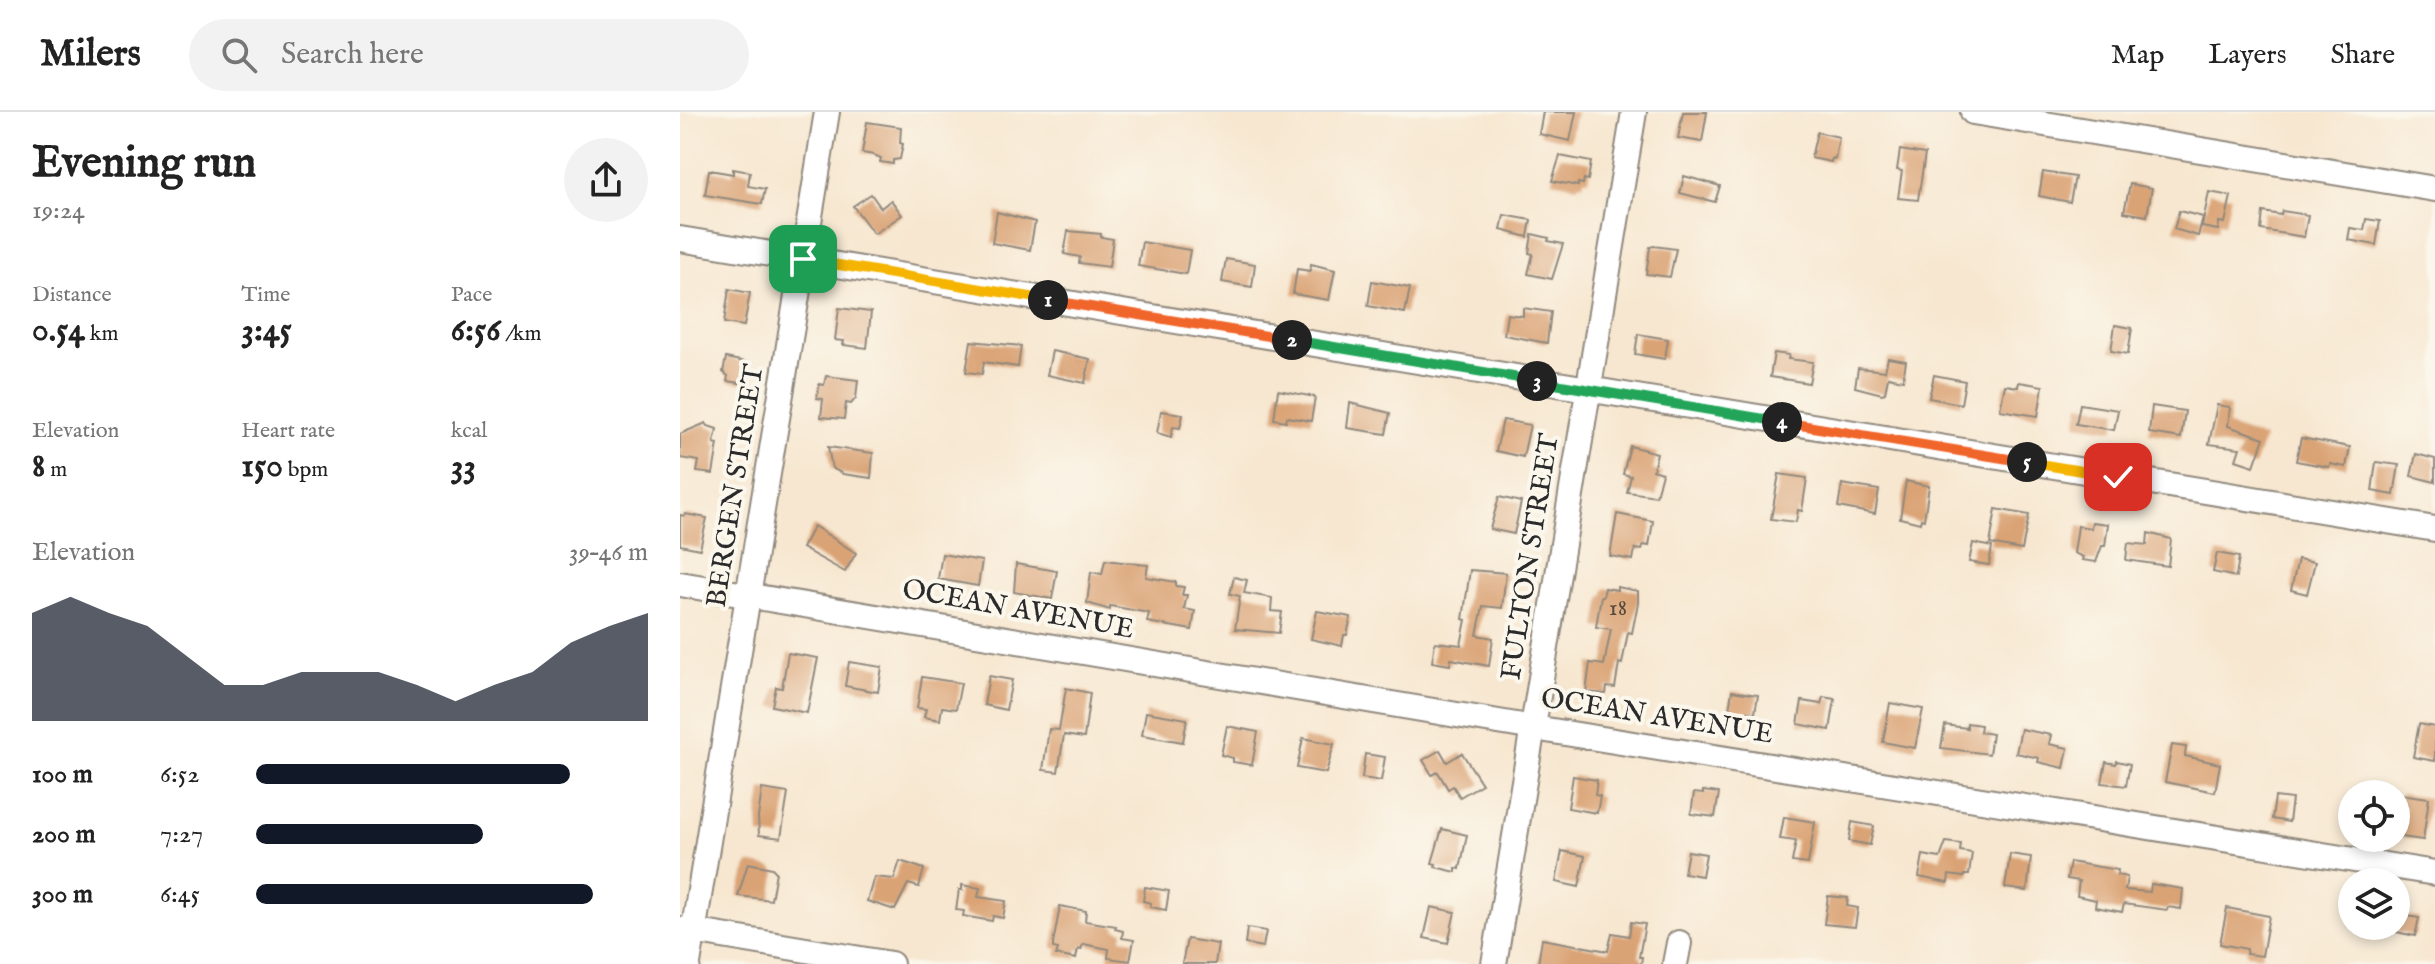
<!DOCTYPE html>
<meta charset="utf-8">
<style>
body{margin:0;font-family:"IM FELL English",serif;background:#f2f2f2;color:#222;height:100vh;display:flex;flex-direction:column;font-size:30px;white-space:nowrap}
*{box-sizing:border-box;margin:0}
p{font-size:26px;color:#767676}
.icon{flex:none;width:44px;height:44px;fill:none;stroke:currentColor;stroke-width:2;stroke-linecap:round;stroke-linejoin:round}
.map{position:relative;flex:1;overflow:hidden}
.sheet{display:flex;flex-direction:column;background:#fff;width:680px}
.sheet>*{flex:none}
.fabs{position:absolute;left:1658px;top:668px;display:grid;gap:16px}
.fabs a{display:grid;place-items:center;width:72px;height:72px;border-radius:50%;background:#fff;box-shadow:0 4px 12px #0003;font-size:40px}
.pin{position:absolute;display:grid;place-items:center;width:68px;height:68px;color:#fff;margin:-34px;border-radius:16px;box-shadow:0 4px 12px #0006}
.km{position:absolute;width:40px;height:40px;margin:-20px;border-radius:50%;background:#222;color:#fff;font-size:22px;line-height:40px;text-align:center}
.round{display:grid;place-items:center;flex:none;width:84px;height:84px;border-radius:42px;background:#f2f2f2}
.overview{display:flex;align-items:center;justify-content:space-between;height:136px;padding:0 32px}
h1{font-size:44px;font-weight:700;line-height:60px}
.metrics{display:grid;grid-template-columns:repeat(3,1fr);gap:12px;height:136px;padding:8px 32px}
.metrics div{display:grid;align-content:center}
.metrics b{font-size:34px;font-weight:700}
.metrics small{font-size:22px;font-weight:400}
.metrics p{font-size:22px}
.chart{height:224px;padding:16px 32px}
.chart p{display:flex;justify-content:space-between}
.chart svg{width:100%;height:144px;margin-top:8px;fill:#111827;opacity:.7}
ul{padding:0 32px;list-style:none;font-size:26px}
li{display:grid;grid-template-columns:128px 96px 1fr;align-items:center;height:60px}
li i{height:20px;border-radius:10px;background:#111827}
header{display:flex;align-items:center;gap:48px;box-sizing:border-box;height:112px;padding:0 40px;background:#fff;border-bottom:2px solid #e0e0e0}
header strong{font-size:38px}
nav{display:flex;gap:44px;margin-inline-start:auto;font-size:28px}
.search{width:560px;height:72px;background:#f2f2f2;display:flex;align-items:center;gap:20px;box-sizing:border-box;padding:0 28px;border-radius:44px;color:#767676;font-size:30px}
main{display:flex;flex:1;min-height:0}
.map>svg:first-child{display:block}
</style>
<header>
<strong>Milers</strong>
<div class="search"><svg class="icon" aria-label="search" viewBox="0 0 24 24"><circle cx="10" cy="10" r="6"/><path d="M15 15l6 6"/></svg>Search here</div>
<nav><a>Map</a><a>Layers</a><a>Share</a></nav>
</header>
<main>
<section class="sheet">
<div class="overview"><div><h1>Evening run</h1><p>19:24</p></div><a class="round"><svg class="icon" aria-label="share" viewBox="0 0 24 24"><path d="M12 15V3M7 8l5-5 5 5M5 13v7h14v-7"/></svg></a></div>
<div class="metrics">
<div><p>Distance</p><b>0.54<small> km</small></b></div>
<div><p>Time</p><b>3:45</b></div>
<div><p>Pace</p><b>6:56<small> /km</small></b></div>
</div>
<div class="metrics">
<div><p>Elevation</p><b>8<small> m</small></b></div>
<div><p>Heart rate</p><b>150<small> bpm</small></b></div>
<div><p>kcal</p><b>33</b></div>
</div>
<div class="chart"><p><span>Elevation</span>39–46 m</p>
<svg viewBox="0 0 160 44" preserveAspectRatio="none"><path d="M0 44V11L10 6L20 11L30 15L40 24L50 33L60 33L70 29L80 29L90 29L100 33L110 38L120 33L130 29L140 20L150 15L160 11V44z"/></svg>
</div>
<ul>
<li><b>100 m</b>6:52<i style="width:80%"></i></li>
<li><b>200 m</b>7:27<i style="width:58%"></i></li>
<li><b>300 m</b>6:45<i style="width:86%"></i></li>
</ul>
</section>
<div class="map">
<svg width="1755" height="852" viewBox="0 0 1755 852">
<rect width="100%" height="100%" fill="#fbf7ec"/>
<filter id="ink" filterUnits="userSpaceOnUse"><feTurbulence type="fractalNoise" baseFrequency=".0125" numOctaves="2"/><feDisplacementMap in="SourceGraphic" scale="16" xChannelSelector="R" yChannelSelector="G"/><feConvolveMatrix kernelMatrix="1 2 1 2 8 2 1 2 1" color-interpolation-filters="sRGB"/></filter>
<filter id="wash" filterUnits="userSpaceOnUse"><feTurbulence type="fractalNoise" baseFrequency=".006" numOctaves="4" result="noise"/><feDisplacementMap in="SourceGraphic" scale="32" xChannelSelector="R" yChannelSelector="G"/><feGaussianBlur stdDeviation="1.8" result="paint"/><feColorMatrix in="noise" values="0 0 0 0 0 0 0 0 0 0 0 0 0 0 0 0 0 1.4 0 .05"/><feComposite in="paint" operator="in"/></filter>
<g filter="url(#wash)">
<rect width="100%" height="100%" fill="#f7e7d0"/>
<g id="blocks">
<g fill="#daa374">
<path d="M863,0H896L890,29L859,22Z"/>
<path d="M1003,0H1027L1022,30L998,26Z"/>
<path d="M187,10L221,15L220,31L223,32L220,47L213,48V52L200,50L201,46L194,43L182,41Z"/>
<path d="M1137,20L1159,25L1155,47L1152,46L1151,50L1131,46Z"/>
<path d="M1220,38L1245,42L1238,88L1218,86L1222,59L1217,58Z"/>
<path d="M880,44L911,50L908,68L904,67L903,72L898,71V74L872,69Z"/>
<path d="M53,57L70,60L68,74L85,77L82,92L25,83L29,58L53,62Z"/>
<path d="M1363,60L1395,65L1390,90L1359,84Z"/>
<path d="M1004,64L1040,74L1035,90L1000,81Z"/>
<path d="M1450,72L1472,76L1467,104L1444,100Z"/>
<path d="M1529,80L1551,84L1545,111L1539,110L1538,118L1522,115Z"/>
<path d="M191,82L201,96L211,88L222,103L194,122L173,94Z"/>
<path d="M1499,99L1523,105L1518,124L1494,117Z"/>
<path d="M1602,99L1628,103L1624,125L1581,118L1583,100L1601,103Z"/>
<path d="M317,100L355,110L350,138L312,131Z"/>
<path d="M824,103L851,108L848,125L821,118Z"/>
<path d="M1686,107L1700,109L1696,133L1668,128L1670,116L1684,118Z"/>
<path d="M388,119L421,122V125L433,127L429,155L399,151L400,145L384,142Z"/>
<path d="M852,122L869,126L868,129L883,132L872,167L848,162L853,142L849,141Z"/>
<path d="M462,130L510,138L506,162L458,154Z"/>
<path d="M974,134L996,137L990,165L966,162L970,135Z"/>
<path d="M546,147L575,152L572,175L542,170Z"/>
<path d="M631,152L655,158L649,188L613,182L617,157L630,159Z"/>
<path d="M692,169L730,176L725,201L688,194Z"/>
<path d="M49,177L70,181L64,214L44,211Z"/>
<path d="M159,196L191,200L187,236L163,233L164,229L155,228Z"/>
<path d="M843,196L871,200L867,231L824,223L827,202L843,204Z"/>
<path d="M1435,213L1452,216L1448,242L1431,239Z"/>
<path d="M958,222L988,227L985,247L955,242Z"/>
<path d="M291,229L341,234L338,255L304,250L302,262L286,260Z"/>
<path d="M372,239L410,247L405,271L367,263Z"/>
<path d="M1094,241L1109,243L1108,247L1133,250L1129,271L1090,265Z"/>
<path d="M46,246L70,251L66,272L47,269L48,264L43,260Z"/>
<path d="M1208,246L1226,249L1223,268L1208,265L1205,281L1202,282L1175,275L1178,256L1205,259Z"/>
<path d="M1254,263L1285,269L1281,292L1249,286Z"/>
<path d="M146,264L178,268L176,286L171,292L166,291L164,307L141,305L143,287L137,286L139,272L144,273Z"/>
<path d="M1339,270L1363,274L1358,304L1320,298L1325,273L1338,275Z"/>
<path d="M598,278L635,285L631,309L607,305L606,309L594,307Z"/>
<path d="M670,291L710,301L706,322L667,316Z"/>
<path d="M1400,292L1438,298L1434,318L1396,312Z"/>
<path d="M1537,293L1550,295L1548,314L1584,326L1574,354L1556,348L1560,336L1529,332Z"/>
<path d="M1472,294L1505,299L1501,326L1469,321Z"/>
<path d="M481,299L503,302L500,316L493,315L491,325L477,321Z"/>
<path d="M823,308L850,313L843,345L816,339Z"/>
<path d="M26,311L28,314L37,317L34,331L38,332L33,362L17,360L19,349L0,346V322Z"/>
<path d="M1621,326L1670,335L1666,355L1650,352L1649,355L1616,349Z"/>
<path d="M950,334L977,341L973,358L982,361L976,384L947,380L951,364L943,362Z"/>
<path d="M148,335L193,341L191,366L163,362L152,356Z"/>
<path d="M1736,342L1755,347V370L1731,364Z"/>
<path d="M1696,350L1719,353L1714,383L1692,379Z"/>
<path d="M1099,362L1127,366L1122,399L1118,398L1116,410L1091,407Z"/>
<path d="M1226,369L1249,374L1244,408L1241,407L1240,411L1220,406Z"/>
<path d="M1162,372L1199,378L1195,402L1158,395Z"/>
<path d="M819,385L841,390L834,422L810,417Z"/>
<path d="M1316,397L1349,403L1342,438L1310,432Z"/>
<path d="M5,402L27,406L20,437L0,433V403L5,404Z"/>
<path d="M937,402L973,409L969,434L963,433L962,438L955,437L953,448L930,444Z"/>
<path d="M1412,410L1428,412L1425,434H1422L1416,450L1402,448L1403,445L1394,441L1398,414L1411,416Z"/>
<path d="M134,414L176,441L165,460L122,436Z"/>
<path d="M1468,421L1491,427L1488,454L1446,448L1448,431L1467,433Z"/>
<path d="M1293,431L1312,435L1309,453L1289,450Z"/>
<path d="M1537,441L1559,445L1556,465L1533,460Z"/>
<path d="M262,442L302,449L298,474L258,467Z"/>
<path d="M1618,447L1635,450L1627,482L1611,478Z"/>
<path d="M425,448L468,453L466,465L496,470V474L504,475L502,483H507L504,497L515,499L512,518L467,510L469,501L430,494V498L407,491L411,460L422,462Z"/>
<path d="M336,452L377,459L372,487L334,480Z"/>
<path d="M790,458L826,461L822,496L803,494L797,523L813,526L809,554L771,547L770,553L752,550L755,530L781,533L786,508L783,507Z"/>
<path d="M554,465L567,468L564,481L592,486L591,499L602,500L599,521L555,517L560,484L550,482Z"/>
<path d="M937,475L958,479V491L952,521L948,520L942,552L939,551L935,576L927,575L926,582L906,580L910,551L924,553L931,517L916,515L921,484H923L925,476L937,478Z"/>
<path d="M637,499L671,505L667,523H664L662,534L631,527Z"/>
<path d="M108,541L138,546L127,601L92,594L96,575L102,576Z"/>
<path d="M169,550L202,555L198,580L165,574Z"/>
<path d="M309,564L332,568L326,598L304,593Z"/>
<path d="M242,565L281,571L276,597L262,595L260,608L244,605L246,597L237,596Z"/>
<path d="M386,576L410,581L404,626L384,623L378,660L363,658L369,617L379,618Z"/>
<path d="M1052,579L1078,583L1075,601L1049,597Z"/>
<path d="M1143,585L1155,587L1150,618L1118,612L1122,589L1141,592Z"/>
<path d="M1210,591L1243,597L1235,636L1203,630Z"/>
<path d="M466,600L507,607L503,630L462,623Z"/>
<path d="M1287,611L1301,613L1300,620L1312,622L1309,642L1261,636L1265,613L1287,616Z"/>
<path d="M1739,612L1755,615V649L1733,645Z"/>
<path d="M547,614L578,620L572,653L553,650V646L541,643Z"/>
<path d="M1341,617L1371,623L1369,632L1388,636L1384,656L1358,650L1359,646L1336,641Z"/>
<path d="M623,626L654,632L646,661L617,656Z"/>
<path d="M1492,633L1506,635L1505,644L1540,652L1535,680L1485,670Z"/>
<path d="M760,638L767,650L782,641L802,672L780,685L773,674L768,677L758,660L752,663L743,648Z"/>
<path d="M685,642L705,645L701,669L682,666Z"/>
<path d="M1437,649L1450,652L1446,674L1422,671L1426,650L1436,652Z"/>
<path d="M893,664L917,668L915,683L920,684L917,701L888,696Z"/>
<path d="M82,677L108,681L101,726L79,723L78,705Z"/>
<path d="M1023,679L1039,681L1035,705L1011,702L1014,681L1023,682Z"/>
<path d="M1720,682L1749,686L1743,728L1721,725L1725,696L1718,695Z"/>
<path d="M1595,685L1612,687L1609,710L1592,707Z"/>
<path d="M1104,705L1135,710L1128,752L1112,750L1116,729L1100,727Z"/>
<path d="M1172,710L1194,714L1190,733L1169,729Z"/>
<path d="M762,717L787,723L780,757L776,756V760L755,755L756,752L752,751Z"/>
<path d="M1266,730L1281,732L1280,739L1292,741L1289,763H1284V765L1269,763L1268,771L1239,765L1243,743L1260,746Z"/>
<path d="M882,739L905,744L899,775L876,770Z"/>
<path d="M1008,739L1026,742L1022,764L1004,761Z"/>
<path d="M1330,742L1351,745L1347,779L1325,776Z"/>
<path d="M220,749L244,757L239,775L228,772L215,798L187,789L194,765L214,767Z"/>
<path d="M1390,750L1438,758L1437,763L1447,765L1445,778L1470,780L1471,772L1503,777L1501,797L1488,795L1487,798L1444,792L1442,800L1415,795L1416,788L1397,784L1399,769L1387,767Z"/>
<path d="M68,751L92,756L96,760L91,788L58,784Z"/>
<path d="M282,773L300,776L298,785L326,789L323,806L313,804L312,809L283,804L284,799L276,798L279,778H282Z"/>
<path d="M465,775L489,779L486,798L470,795L471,791L463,789Z"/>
<path d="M1148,784L1168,786L1167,794L1178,796L1175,815L1144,812Z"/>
<path d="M380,794L406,799L405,809L436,814L435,817L443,819L442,826L454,828L450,849L428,846L429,837L403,832L401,838L398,837L396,847L376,843L378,837L373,836V832Z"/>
<path d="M751,795L775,800L768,831L744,826Z"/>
<path d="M1547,796L1589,804L1582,844L1566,842L1567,837L1540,832Z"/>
<path d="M1716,802L1739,806L1735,824L1716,820Z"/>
<path d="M951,810L965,812L959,845H962L961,852H858L862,827L928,839L932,821L949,824Z"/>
<path d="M567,816L586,819L583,835L565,832Z"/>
<path d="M507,827L538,832L535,852H502Z"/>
</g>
</g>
</g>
<g filter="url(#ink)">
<use href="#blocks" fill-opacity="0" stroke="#91897e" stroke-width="2"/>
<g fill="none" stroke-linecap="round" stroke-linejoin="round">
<g stroke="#91897e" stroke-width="28">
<g id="minor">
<path d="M1293,0L1755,77"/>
<path d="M0,127L1755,417"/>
<path d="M0,472L854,616L1755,761"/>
<path d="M0,817L211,852"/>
<path d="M8,852L147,0"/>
<path d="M814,852L954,0"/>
<path d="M995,852L999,831"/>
</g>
</g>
<use href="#minor" stroke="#fff" stroke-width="24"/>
</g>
</g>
<g fill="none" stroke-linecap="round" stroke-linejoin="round" filter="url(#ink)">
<g stroke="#fff" stroke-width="16">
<path id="split-1" d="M123,147L368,188"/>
</g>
<g stroke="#fff" stroke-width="16">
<path id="split-2" d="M368,188L612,228"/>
</g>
<g stroke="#fff" stroke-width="16">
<path id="split-3" d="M612,228L857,269"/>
</g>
<g stroke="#fff" stroke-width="16">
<path id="split-4" d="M857,269L1102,310"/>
</g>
<g stroke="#fff" stroke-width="16">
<path id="split-5" d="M1102,310L1347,350"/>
</g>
<g stroke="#fff" stroke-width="16">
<path id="split-6" d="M1347,350L1438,365"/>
</g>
<use href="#split-1" stroke="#f5b400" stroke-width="10"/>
<use href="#split-2" stroke="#f0652b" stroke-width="10"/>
<use href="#split-3" stroke="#22a559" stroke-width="10"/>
<use href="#split-4" stroke="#22a559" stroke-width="10"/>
<use href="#split-5" stroke="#f0652b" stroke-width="10"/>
<use href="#split-6" stroke="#f5b400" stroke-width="10"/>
</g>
<g text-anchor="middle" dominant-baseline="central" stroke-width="8" stroke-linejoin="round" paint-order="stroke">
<g font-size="24" fill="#57493d">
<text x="938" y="496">18</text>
</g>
<g font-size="28" fill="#2b2b2b" stroke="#fbf7ec">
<text transform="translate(56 374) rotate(-81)">BERGEN STREET</text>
<text transform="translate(851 445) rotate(-81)">FULTON STREET</text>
<text transform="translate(338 498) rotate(10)">OCEAN AVENUE</text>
<text transform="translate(977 605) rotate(9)">OCEAN AVENUE</text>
</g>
</g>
</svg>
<div class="fabs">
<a><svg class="icon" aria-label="locate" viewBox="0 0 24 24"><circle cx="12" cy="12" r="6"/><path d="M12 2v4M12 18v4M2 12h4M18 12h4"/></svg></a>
<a><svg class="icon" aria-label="layers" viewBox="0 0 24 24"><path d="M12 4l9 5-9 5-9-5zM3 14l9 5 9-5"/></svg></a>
</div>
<div class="pin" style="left:123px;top:147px;background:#1e9e55"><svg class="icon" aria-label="arrive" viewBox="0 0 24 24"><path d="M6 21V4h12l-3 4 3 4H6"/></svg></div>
<div class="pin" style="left:1438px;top:365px;background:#d93025"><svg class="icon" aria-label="check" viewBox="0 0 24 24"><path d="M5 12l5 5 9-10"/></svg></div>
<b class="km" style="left:368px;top:188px">1</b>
<b class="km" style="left:612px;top:228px">2</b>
<b class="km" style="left:857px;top:269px">3</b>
<b class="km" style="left:1102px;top:310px">4</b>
<b class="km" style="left:1347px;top:350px">5</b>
</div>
</main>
